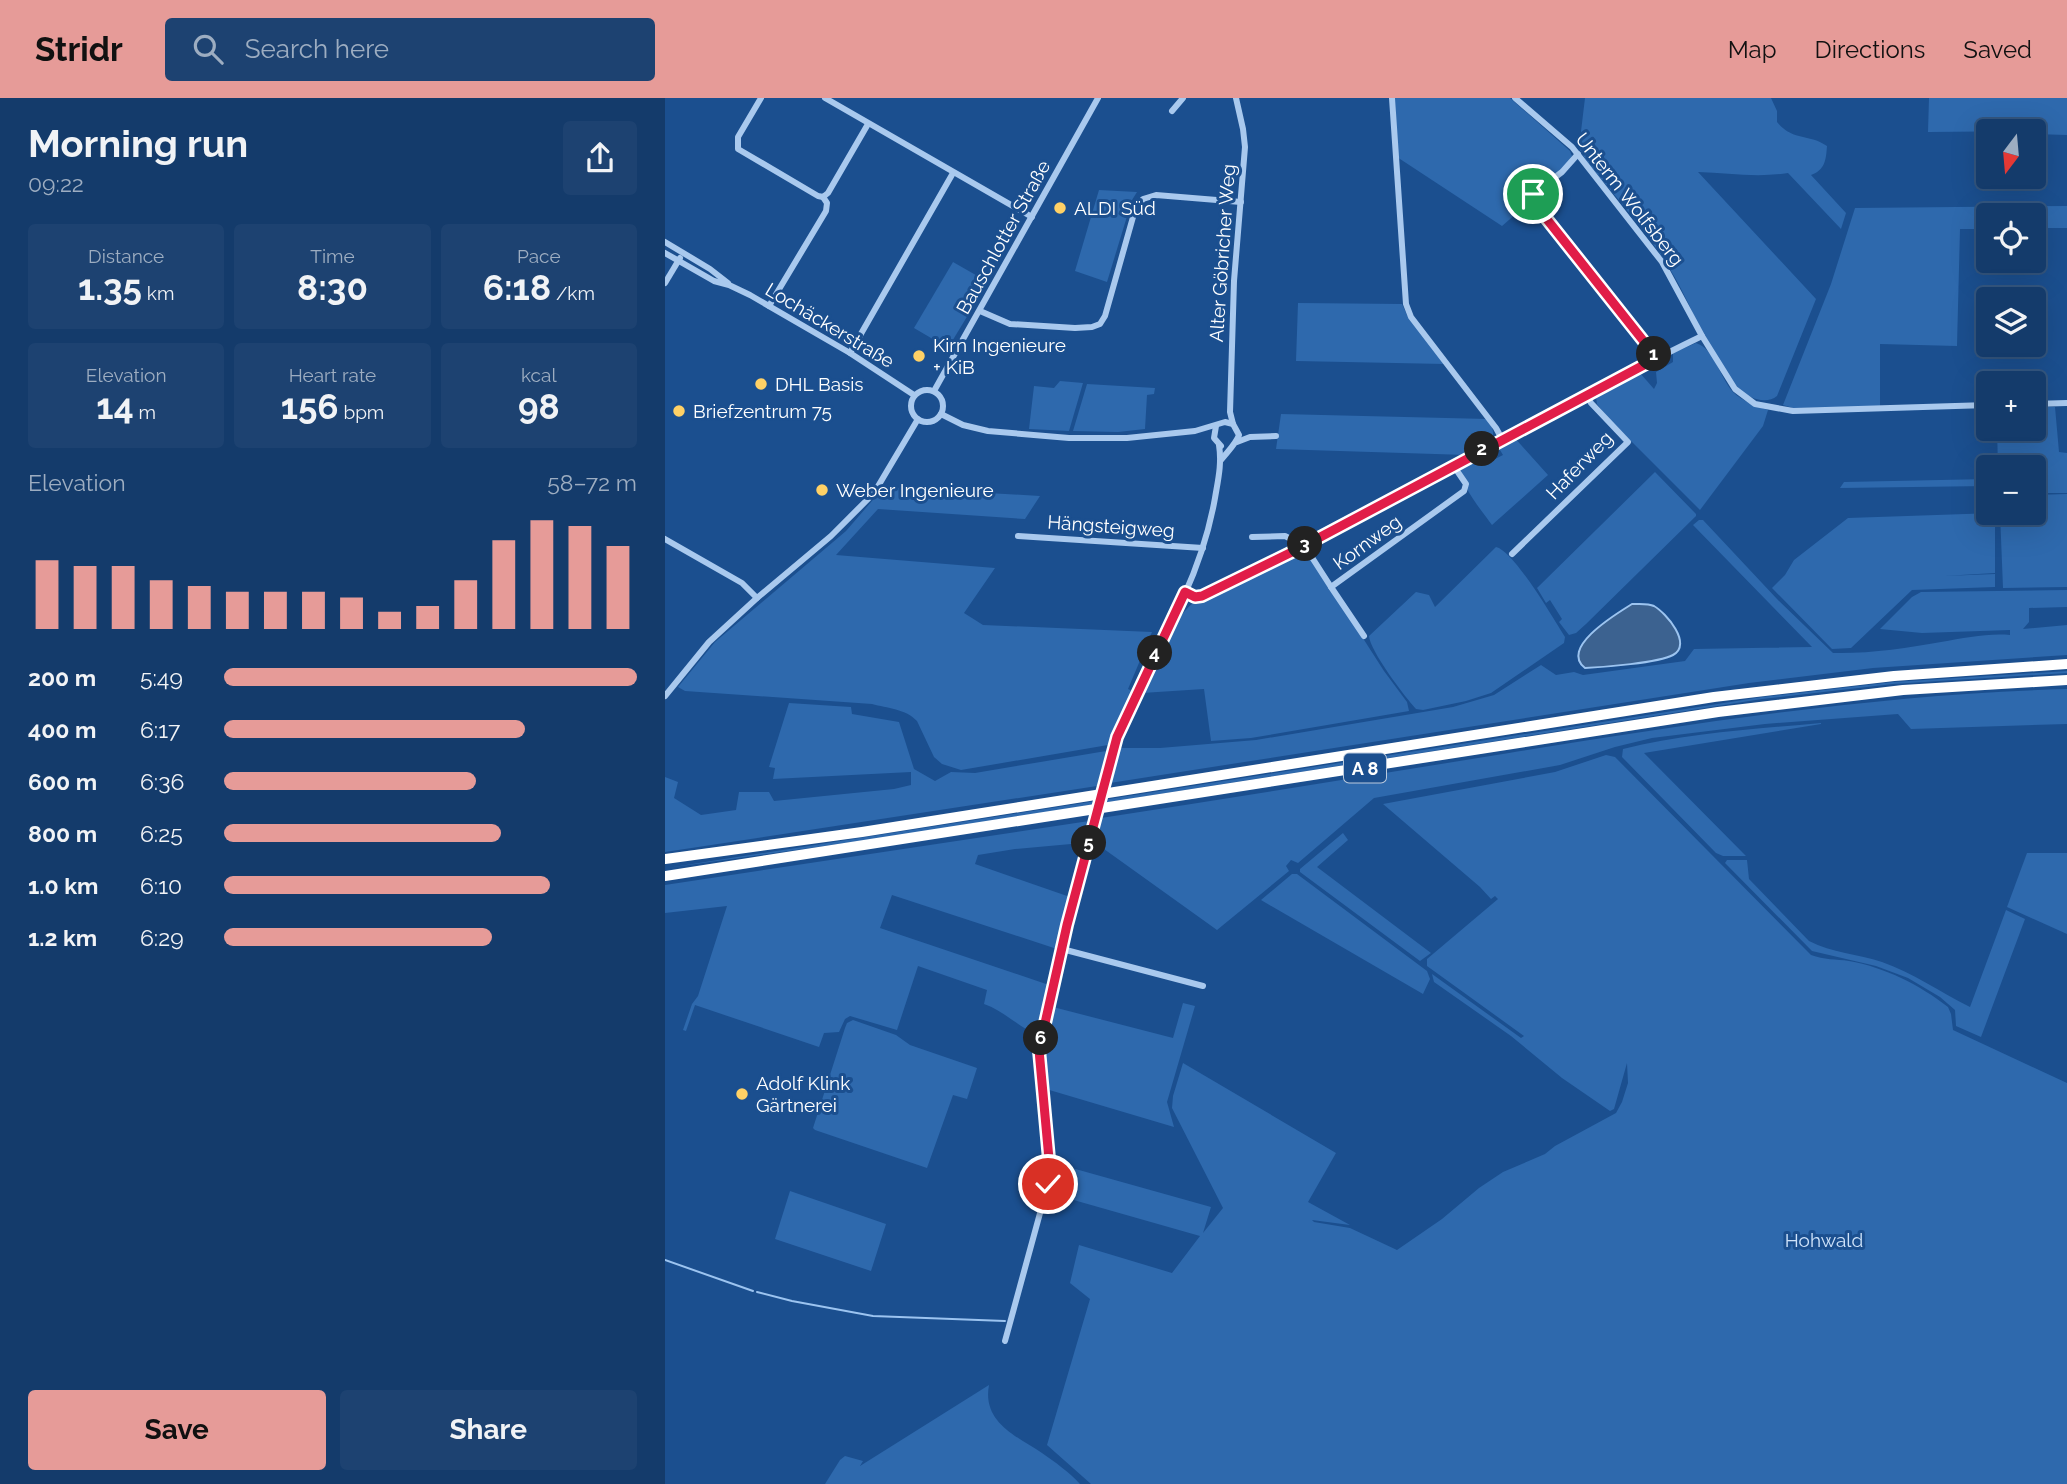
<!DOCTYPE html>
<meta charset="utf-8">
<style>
body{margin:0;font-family:Raleway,sans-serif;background:#1d4271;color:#f1f3f6;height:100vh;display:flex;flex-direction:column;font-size:26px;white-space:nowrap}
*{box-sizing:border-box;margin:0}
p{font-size:23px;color:#9dadc1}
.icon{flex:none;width:38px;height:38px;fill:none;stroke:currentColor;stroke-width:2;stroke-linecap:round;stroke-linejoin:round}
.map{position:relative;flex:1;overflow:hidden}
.panel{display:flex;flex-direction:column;background:#143b6b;width:665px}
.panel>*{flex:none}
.needle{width:46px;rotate:196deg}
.fabs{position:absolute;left:1311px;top:21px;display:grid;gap:14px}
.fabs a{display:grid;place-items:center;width:70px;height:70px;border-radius:7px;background:#143b6b;box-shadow:0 7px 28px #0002,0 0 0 2px #33557e;font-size:35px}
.pin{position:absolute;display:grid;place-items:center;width:60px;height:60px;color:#fff;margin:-30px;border:4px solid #fff;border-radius:50%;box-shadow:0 2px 7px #0007}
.km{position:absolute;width:35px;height:35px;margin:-18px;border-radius:50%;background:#222;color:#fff;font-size:19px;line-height:35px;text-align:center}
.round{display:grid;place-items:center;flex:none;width:74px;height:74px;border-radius:7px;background:#1d4271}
.head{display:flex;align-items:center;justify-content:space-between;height:119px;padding:0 28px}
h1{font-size:38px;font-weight:700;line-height:52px}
.metrics{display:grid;grid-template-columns:repeat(3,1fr);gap:10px;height:119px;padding:7px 28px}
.metrics div{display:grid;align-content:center;border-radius:7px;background:#1d4271;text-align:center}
.metrics b{font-size:35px;font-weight:700}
.metrics small{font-size:19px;font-weight:400}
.metrics p{font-size:19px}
.chart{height:196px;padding:14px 28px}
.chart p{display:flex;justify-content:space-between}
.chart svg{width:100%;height:126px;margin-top:7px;stroke:#e69b98;stroke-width:6}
.primary-button{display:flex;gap:14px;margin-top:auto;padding:14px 28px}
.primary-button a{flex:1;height:80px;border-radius:7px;background:#e69b98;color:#111;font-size:28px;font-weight:700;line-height:80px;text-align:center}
.primary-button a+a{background:#1d4271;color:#f1f3f6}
ul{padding:0 28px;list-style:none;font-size:23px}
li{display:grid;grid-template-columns:112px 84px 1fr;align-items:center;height:52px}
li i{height:18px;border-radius:9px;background:#e69b98}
header{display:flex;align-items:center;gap:42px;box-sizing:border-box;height:98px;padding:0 35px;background:#e69b98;color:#111}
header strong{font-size:33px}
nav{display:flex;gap:38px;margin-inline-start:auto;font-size:24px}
.search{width:490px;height:63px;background:#1d4271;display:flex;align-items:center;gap:18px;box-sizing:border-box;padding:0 24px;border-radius:7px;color:#9dadc1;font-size:26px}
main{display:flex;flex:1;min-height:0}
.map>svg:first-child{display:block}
</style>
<header>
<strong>Stridr</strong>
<div class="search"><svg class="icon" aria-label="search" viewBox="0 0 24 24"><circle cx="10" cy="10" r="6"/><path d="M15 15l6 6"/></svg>Search here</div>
<nav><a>Map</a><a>Directions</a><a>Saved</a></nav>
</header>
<main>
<section class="panel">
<div class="head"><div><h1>Morning run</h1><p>09:22</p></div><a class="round"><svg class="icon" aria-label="share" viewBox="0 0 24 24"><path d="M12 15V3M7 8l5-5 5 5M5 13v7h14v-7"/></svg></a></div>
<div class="metrics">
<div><p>Distance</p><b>1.35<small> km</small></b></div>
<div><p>Time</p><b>8:30</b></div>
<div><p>Pace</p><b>6:18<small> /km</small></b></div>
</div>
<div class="metrics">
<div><p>Elevation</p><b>14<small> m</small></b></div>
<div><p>Heart rate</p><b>156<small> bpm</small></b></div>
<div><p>kcal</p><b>98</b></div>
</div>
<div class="chart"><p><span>Elevation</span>58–72 m</p>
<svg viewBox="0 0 160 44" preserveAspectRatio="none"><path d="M5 44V20M15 44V22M25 44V22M35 44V27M45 44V29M55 44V31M65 44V31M75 44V31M85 44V33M95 44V38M105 44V36M115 44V27M125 44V13M135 44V6M145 44V8M155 44V15"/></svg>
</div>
<ul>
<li><b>200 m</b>5:49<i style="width:100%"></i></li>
<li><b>400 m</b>6:17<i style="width:73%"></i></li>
<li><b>600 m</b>6:36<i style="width:61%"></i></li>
<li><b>800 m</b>6:25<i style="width:67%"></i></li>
<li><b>1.0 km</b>6:10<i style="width:79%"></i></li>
<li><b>1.2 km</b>6:29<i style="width:65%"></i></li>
</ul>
<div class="primary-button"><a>Save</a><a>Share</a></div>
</section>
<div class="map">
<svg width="1402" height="1386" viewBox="0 0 1402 1386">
<rect width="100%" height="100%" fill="#1b4f8f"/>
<g fill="#2e69ad">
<path d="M730,0H845L905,53L907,58L903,65L863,99L866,103L837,128L732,59Z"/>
<path d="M920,0H1106L1112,13V24C1129,44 1144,35 1162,48C1161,62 1160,72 1146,77L1181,115L1176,131L1123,75C1092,80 1063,75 1033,74L1151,201L1112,298C1101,307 1083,300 1073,291C1046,263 1029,212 1009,178C985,136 951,100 921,62L914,50Z"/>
<path d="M1264,0H1402V37L1369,36L1368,33L1263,34Z"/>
<path d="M434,92L472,94L467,102L442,184L410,173Z"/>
<path d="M1402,108V130H1369L1368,117H1323V131H1295L1292,248L1215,246V309L1128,310L1118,307L1166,186L1190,110Z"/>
<path d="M288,164L323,184L283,250L249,230Z"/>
<path d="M633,205L737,206L742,217L780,266L631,263Z"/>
<path d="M1031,245C1050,251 1055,280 1068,294C1077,303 1091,308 1103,312L1098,328L1035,412L942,319L932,306L931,299L937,293L975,275L989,291L992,285L991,274L1008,264V255Z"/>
<path d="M395,283L418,285L404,333L364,331L369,288L389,290Z"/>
<path d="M422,286L490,290L489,296L482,297L480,331L453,334L408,333Z"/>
<path d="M1369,309H1390L1394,354L1402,355V395H1369L1368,369H1333L1332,331H1368Z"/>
<path d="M616,316L823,321C837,345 820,348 802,357L611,351Z"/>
<path d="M848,338L883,377L827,427C817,413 792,384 795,366L821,353L826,363L838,357L832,347Z"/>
<path d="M990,374L1031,416V418L921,526L911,535L904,537L894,524L897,521L885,502L881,505L872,490Z"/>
<path d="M1323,381V388L1175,390L1179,384Z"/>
<path d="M219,389L375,398L360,421L213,411L171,457L330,470L299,515L318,527L487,534L463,591L467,593L443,647L296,672L277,666L269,659L252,623C241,611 222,610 207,606L20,593L13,589L50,544L181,433Z"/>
<path d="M1402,396V489L1338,490L1335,415H1368L1369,397Z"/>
<path d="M1330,415V475L1279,478L1330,476V489L1247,492L1186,550L1167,551L1107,490L1120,477L1129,462L1183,420Z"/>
<path d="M1034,422H1038L1112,501L1168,555C1202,556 1243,550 1276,544C1300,540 1323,535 1345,537V532L1257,535L1215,531L1247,499L1256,494L1402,492V509L1364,510V524L1358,531L1402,527V557L1208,570L1084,585L445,685L452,654L450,653L454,650H495L591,642L788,609L829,597L876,567L891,577L909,574L918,577L1020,563L1029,551L1147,549L1028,427Z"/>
<path d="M831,449C849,453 888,520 900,539L899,545L826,595L801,603L758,612L751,611C740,599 705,553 704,538L751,494L764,497L770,509Z"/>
<path d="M637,451H640L651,467L719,573L742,604L744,613L586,640L546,643L539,591L477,595C489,562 502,528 529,504Z"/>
<path d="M1402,573V575L1228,586L1097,601L223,739L2,770L1097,599L1228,584Z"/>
<path d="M1402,591V626L1246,631L1233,616L1100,626L987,640L950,649L895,667L709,700L633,765L626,762L621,768L624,773L552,832L432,746L428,747L436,720C572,699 708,677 844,655C1029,625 1215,596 1402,591Z"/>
<path d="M124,605L186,609L187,616L234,624L249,671L270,683L286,674L310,675L441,653L432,688L0,754V679L13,684L9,700L36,717L71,712L74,694H104L109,703L229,691L246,687V674L108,681L110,670L104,669Z"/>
<path d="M1156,625V626L979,655L1081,758H1058L1051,755L957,659L958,651C1022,635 1090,631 1156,625Z"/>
<path d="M941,657L950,659L1146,857C1159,862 1171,861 1184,863C1219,869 1255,887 1283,909L1286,916L1288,932L1402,985V1386H426L382,1347L425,1201L405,1185L414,1147L507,1175L535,1138L384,1095L386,1067L389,1065L546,1109L538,1135L558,1110L507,1010L508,998L518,965L671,1055L643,1104L685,1127L647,1122L649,1124L685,1130L732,1152L777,1121L814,1090L838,1074L880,1056L890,1048L951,1015L957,1004L963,985L962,965L949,1011L945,1013L897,980L846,938L769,884L767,876L856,940L859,938L762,868V861L833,801L830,798L826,801L815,789L718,706L890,674Z"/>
<path d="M424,723L417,745L350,751L313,757L310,766L405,799L392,851L227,797L215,830L384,887L371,936C352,928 339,913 319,906L322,892L253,868L232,932L185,918L180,921L174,934L159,935L154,949L30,907L21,933L18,932L27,906L33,898L62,808L0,815V787Z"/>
<path d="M678,735L683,742L652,769L766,855L755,863L635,774V771Z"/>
<path d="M1362,755H1402V836L1342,809Z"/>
<path d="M1062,762H1082L1084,781L1144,843C1167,855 1193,856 1217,864C1248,875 1275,894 1305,909L1341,812L1360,821L1316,939L1291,928L1290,912L1275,899L1243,880L1211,868L1147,853L1060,765Z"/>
<path d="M627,776H632L762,873L765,881L758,896L596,802Z"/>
<path d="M518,905L530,908L502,1004L509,1029L381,991L377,951L388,909L508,940Z"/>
<path d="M188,922L231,937L245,947L312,970L302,1001L288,997L262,1070L150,1032L148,1030L180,930L182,925Z"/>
<path d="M125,1093L221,1126L206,1173L110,1141Z"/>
<path d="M324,1287C317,1324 351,1338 377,1355C390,1364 404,1374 415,1386H160L175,1362L180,1358L198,1363L195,1368Z"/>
</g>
<path fill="#3c6290" stroke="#9cc4f0" stroke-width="2" d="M967,506C974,506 983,505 989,508C1001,515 1028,546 1008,557C993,565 939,569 920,570C894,550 951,516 967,506Z"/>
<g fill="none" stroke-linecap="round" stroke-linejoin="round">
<g stroke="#9cc4f0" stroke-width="2">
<path d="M0,1162L88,1193"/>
<path d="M92,1194L127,1203L208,1218L340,1223"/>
</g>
<g stroke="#a9c9ee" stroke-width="6">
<path d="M96,0L73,39V51L153,98L158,99L163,95L203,26"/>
<path d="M160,0L367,119"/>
<path d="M727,0L741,206L746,219L831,330L837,341"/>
<path d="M850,0L907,49L997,164L1037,238L1070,291L1090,306L1128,313L1323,307"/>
<path d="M507,13L518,0"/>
<path d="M913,56L897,74L868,96L869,105L991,260"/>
<path d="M0,144L45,171L63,185"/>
<path d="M0,155L49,183L64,187L85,197L185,255L249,297"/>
<path d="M0,185L15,160"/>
<path d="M104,208L161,113L162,105L158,99"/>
<path d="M315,213L345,226L410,230L427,229L435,226L440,218L470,112L478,101L491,97L576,104"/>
<path d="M185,255L288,75"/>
<circle cx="262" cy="308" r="16"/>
<path d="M269,293L433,0"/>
<path d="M1368,306L1402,305"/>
<path d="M276,316L298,327L323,333L404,340H462L530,333L560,324L568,326"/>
<path d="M551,328L549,340L556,348"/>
<path d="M572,344L585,339L611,338"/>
<path d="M556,362C562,354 571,346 574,337L568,326L565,314L569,183L580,49L578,31L571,0"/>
<path d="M353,438L538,450"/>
<path d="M587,439L620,438L626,441L631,452"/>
<path d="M0,441L77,485L92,500"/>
<path d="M639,447L666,489L799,393L801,386L788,367"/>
<path d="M847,456L963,344L926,305L922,298"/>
<path d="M666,489L699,538"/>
<path d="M520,494L530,499L537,498C705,415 868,320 1037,238"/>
<path d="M0,598L44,544L92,500L166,438L209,395L253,321"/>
<path d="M444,666C459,606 493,553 519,498C533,467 544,434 550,400C553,382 557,366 554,347"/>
<path d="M397,851L538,888"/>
<path d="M340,1243L383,1086L384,1061L374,952L402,827L424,748"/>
</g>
<g stroke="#fff" stroke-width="10">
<path d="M0,761L197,734L1049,599L1229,578L1402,566"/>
<path d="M0,778L1053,614L1238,592L1402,582"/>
</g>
<path stroke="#a9c9ee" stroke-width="6" d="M424,748L444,666"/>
</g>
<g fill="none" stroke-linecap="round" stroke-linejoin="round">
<g stroke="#fff" stroke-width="14">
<path id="route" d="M383,1086L384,1061L374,952L402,827L452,639L520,494L530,499L537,498L631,452L992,260L869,105L868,96"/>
</g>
<use href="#route" stroke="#e11d48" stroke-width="9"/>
</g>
<g fill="#ffd166" stroke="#1b4f8f" stroke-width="2.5">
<circle cx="395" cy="110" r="7"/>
<circle cx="254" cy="258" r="7"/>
<circle cx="96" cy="286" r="7"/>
<circle cx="14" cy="313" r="7"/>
<circle cx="157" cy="392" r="7"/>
<circle cx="77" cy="996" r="7"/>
</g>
<g text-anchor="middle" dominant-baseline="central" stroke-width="6" stroke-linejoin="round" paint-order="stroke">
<rect fill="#1b4f8f" stroke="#bbcadd" stroke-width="2" x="679" y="655.5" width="42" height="29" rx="5"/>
<g font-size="18" font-weight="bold" fill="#fff">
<text x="700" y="670">A 8</text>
</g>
<g font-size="19" fill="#fff" stroke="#1b4f8f">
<text transform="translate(965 101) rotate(52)">Unterm Wolfsberg</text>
<text transform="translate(338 139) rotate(-61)">Bauschlotter Straße</text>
<text transform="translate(557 155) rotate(-86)">Alter Göbricher Weg</text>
<text transform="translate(165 227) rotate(31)">Lochäckerstraße</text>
<text transform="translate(914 367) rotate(-46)">Haferweg</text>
<text transform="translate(446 428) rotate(4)">Hängsteigweg</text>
<text transform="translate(702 444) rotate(-36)">Kornweg</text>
</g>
<g font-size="19" fill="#fff" stroke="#1b4f8f" text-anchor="start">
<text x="409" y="110">ALDI Süd</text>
<text x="268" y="247">Kirn Ingenieure<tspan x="268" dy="22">+ KiB</tspan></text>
<text x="110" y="286">DHL Basis</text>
<text x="28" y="313">Briefzentrum 75</text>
<text x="171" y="392">Weber Ingenieure</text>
<text x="91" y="985">Adolf Klink<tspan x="91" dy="22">Gärtnerei</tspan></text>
</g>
<g font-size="19" fill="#cfe3fa" stroke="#1b4f8f">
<text x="1159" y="1142">Hohwald</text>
</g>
</g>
</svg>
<div class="fabs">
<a><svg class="needle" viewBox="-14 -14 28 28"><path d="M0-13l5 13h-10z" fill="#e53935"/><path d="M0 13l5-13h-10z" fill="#9dadc1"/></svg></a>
<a><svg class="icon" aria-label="locate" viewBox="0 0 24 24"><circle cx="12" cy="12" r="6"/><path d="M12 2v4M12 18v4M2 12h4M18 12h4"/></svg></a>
<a><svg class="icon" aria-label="layers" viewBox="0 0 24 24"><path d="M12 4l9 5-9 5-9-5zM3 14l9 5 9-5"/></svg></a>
<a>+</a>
<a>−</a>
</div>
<div class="pin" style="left:868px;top:96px;background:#1e9e55"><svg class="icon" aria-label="arrive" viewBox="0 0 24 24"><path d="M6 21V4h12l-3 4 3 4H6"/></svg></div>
<div class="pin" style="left:383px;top:1086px;background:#d93025"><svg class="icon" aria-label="check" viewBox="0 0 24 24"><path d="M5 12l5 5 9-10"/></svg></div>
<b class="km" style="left:989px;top:256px">1</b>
<b class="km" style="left:817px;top:351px">2</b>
<b class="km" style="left:640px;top:446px">3</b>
<b class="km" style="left:490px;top:555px">4</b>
<b class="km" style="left:424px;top:745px">5</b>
<b class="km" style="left:376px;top:940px">6</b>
</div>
</main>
